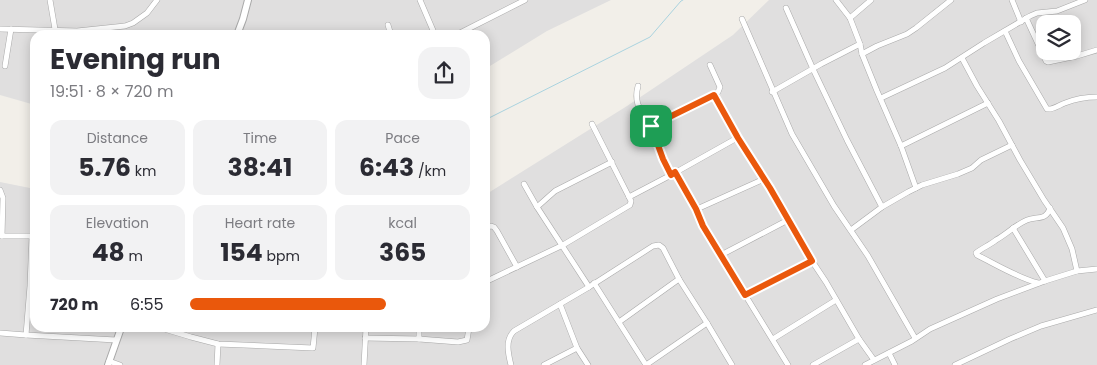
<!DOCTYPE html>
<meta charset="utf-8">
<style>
body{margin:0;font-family:Poppins,sans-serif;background:#f2f2f3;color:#2b2b33;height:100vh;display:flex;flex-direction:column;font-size:19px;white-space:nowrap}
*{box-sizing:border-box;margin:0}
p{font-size:16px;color:#7c7c81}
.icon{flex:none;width:28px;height:28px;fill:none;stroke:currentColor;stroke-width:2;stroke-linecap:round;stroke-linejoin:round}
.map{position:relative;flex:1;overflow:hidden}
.panel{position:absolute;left:30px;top:30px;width:460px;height:302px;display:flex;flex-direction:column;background:#fff;border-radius:15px;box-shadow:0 2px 12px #0003}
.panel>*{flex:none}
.buttons{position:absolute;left:1036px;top:15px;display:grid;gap:10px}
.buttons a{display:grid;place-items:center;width:45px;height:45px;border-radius:10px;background:#fff;box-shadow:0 2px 12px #0003;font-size:25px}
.pin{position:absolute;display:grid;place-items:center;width:42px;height:42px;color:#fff;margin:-21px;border-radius:10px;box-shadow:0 2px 8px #0006}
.round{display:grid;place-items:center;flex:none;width:52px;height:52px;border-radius:15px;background:#f2f2f3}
.summary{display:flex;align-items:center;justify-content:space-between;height:85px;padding:0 20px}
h1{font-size:28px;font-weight:700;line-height:38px}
.stats{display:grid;grid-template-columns:repeat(3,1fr);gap:8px;height:85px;padding:5px 20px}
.stats div{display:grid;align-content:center;border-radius:12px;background:#f2f2f3;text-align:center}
.stats b{font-size:25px;font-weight:700}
.stats small{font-size:14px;font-weight:400}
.stats p{font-size:14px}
ul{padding:0 20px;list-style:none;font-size:16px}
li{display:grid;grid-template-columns:80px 60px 1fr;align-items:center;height:38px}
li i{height:12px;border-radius:6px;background:#ea580c}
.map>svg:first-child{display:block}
</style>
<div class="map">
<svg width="1097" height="365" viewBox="0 0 1097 365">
<rect width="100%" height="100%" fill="#f2efe9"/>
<g fill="#e0dfdf" fill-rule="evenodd">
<path d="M0,0H611L547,31L485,69V35H35V105L0,95Z"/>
<path d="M769,0H1097V365H0V182L35,189V328H485V195L627,106L733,35ZM1045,24H1072V51H1045Z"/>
</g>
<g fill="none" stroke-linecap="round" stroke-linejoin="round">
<path stroke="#aad3df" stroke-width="1" d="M485,120L650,37L681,1L683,0"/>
<g stroke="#a9a9a9" stroke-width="6">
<g id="minor">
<path d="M50,0L56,35"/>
<path d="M420,0L435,35"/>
<path d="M836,0L850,18L860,44L862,54L877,91L901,146L916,188"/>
<path d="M1012,0L1021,22"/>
<path d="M786,8L813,69L847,140L882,207"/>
<path d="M850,18L871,0"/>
<path d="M1026,18L1046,61L1048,62L1077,56L1097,50"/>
<path d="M742,19L792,134L834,206L868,256L915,338"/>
<path d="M388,25L391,35"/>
<path d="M0,29L77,31L125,26L133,23L147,13L157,0"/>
<path d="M1005,31L1019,61L1047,109C1053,110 1059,105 1065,103C1075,99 1087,97 1097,97"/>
<path d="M456,35L525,0"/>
<path d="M862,54L877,46L907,34L916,28L951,0"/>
<path d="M962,58L977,86L999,121L1020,160L1044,200L1063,228L1072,249L1077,271"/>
<path d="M5,66L11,29"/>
<path d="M638,86C633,105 642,111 651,126"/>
<path d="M772,92L821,64L860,44"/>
<path d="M714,95L737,138L770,188L812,261L826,282L859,339L874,360"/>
<path d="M881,98L945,68L984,43L1030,16L1037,13L1057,11L1085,0"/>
<path d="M901,146L988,103"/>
<path d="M675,172L697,209L703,226L788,365"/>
<path d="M671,175L663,159L651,126L718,92L720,87L710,65"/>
<path d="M524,184L537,207L589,287L653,246L659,245L663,248L679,279L707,323L732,365"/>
<path d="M0,190L3,198L2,236"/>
<path d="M629,197L671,175L737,138"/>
<path d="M537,207L555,191L612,162"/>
<path d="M697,209L764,179"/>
<path d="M485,228L491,226L494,227L497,231L517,267"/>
<path d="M1013,228L1045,281"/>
<path d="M851,230L882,207L908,192L922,185L958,174L972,168L981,160L1012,145"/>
<path d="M1,236H35"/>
<path d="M32,236L30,286L26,335L116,340"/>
<path d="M721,255L788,220"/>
<path d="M485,282L563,245L630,205L631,201L629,197L592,124"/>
<path d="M594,283L646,365"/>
<path d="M1038,283C1016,277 997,265 977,255L976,253C982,248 990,245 996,240C1007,234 1015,225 1027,220C1037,216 1046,221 1050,208"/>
<path d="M745,295L812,261"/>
<path d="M619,322L679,279"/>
<path d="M161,328L191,337L218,344L313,348L315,328"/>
<path d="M0,333L26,335"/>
<path d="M365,338L419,339L458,342L467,340L469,328"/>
<path d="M419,339V328"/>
<path d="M773,339L836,300"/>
<path d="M889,353L895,365"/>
<path d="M109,361L120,365"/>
<path d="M217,365L218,344"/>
<path d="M364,365L366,328"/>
<path d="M511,365C508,353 505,340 514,331L560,304"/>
<path d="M544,365L577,348"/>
<path d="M588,365L577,348L560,304L589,287"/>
<path d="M646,365L707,323"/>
<path d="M813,365L859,339"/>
<path d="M865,365L912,341L930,329L997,299L1045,281L1077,271L1097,269"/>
<path d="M955,365L1010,339L1041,326L1097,310"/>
</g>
</g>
<g stroke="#a9a9a9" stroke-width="8">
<g id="tertiary">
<path d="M237,35L243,19L248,0"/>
<path d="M108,365L121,328"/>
</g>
</g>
<use href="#minor" stroke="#fff" stroke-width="5"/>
<use href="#tertiary" stroke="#fff" stroke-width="6"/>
</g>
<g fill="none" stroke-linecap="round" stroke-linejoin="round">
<g stroke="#fff" stroke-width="10">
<path id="route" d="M714,95L738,138L770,188L812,261L745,295L703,226L696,209L675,172L671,175L663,159L651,126Z"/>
</g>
<use href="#route" stroke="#ea580c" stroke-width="6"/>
</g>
</svg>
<div class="buttons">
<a><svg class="icon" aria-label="layers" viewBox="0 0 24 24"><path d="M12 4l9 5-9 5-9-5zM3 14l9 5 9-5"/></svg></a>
</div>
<div class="pin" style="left:651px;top:126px;background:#1e9e55"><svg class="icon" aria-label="arrive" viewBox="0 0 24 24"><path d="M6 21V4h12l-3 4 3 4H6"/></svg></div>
<section class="panel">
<div class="summary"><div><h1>Evening run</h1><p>19:51 · 8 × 720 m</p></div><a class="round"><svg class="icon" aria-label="share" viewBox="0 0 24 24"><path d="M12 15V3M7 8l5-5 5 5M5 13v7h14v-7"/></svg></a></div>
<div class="stats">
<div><p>Distance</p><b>5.76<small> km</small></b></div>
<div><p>Time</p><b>38:41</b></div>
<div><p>Pace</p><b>6:43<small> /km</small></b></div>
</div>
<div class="stats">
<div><p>Elevation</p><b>48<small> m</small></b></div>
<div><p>Heart rate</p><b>154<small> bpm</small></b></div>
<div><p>kcal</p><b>365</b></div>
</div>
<ul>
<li><b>720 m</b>6:55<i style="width:70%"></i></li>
</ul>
</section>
</div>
